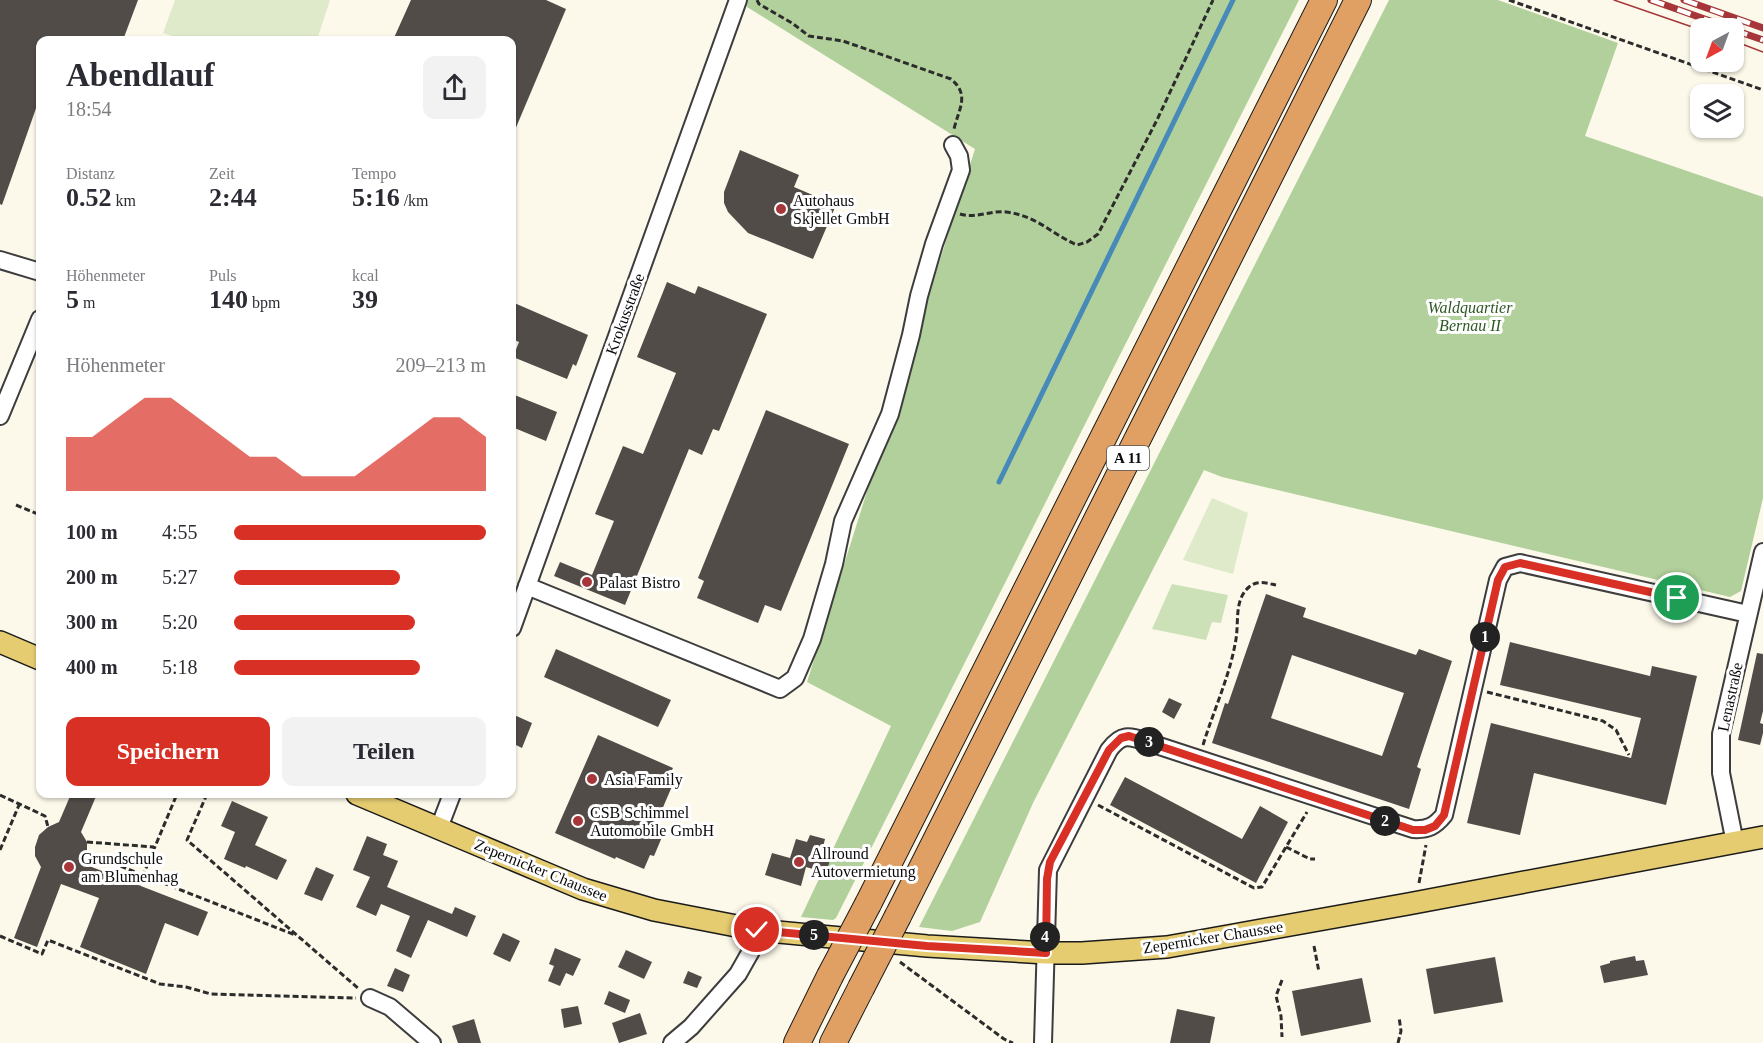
<!DOCTYPE html>
<html lang="de">
<meta charset="utf-8">
<style>
body{margin:0;font-family:"Times New Roman",serif;background:#f2f2f3;color:#2b2b33;height:100vh;display:flex;flex-direction:column;font-size:22px;white-space:nowrap}
*{box-sizing:border-box;margin:0}
p{font-size:20px;color:#7c7c81}
.icon{flex:none;width:33px;height:33px;fill:none;stroke:currentColor;stroke-width:2;stroke-linecap:round;stroke-linejoin:round}
.map{position:relative;flex:1;overflow:hidden}
.panel{position:absolute;left:36px;top:36px;width:480px;height:762px;display:flex;flex-direction:column;background:#fff;border-radius:12px;box-shadow:0 2px 4px #0004}
.panel>*{flex:none}
.needle{width:39px;rotate:221deg}
.fabs{position:absolute;left:1690px;top:18px;display:grid;gap:12px}
.fabs a{display:grid;place-items:center;width:54px;height:54px;border-radius:12px;background:#fff;box-shadow:0 2px 4px #0004;font-size:30px}
.pin{position:absolute;display:grid;place-items:center;width:51px;height:51px;color:#fff;margin:-26px;border:3px solid #fff;border-radius:50%;box-shadow:0 2px 6px #0007}
.km{position:absolute;width:30px;height:30px;margin:-15px;border-radius:50%;background:#222;color:#fff;font-size:16px;line-height:30px;text-align:center}
.round{display:grid;place-items:center;flex:none;width:63px;height:63px;border-radius:12px;background:#f2f2f3}
.headline{display:flex;align-items:center;justify-content:space-between;height:102px;padding:0 30px}
h1{font-size:33px;font-weight:600;line-height:45px}
.metrics{display:grid;grid-template-columns:repeat(3,1fr);gap:9px;height:102px;padding:6px 30px}
.metrics div{display:grid;align-content:center}
.metrics b{font-size:26px;font-weight:600}
.metrics small{font-size:16px;font-weight:400}
.metrics p{font-size:16px}
.chart{height:168px;padding:12px 30px}
.chart p{display:flex;justify-content:space-between}
.chart svg{width:100%;height:108px;margin-top:6px;fill:#d93025;opacity:.7}
.button{display:flex;gap:12px;margin-top:auto;padding:12px 30px}
.button a{flex:1;height:69px;border-radius:12px;background:#d93025;color:#fff;font-size:24px;font-weight:600;line-height:69px;text-align:center}
.button a+a{background:#f2f2f3;color:#2b2b33}
ul{padding:0 30px;list-style:none;font-size:20px}
li{display:grid;grid-template-columns:96px 72px 1fr;align-items:center;height:45px}
li i{height:15px;border-radius:8px;background:#d93025}
.map>svg:first-child{display:block}
</style>
<div class="map">
<svg width="1763" height="1043" viewBox="0 0 1763 1043">
<rect width="100%" height="100%" fill="#fcf9ea"/>
<path fill="#cde1b9" d="M1172,584L1228,595L1221,623L1212,622L1206,640L1152,629Z"/>
<g fill="#b1d09b">
<path d="M748,0H1299L836,918L833,920L801,917L891,726L807,682L975,149L747,7Z"/>
<path d="M1389,0H1498L1618,43L1585,136L1763,197V498L1741,591L1730,597L1222,477L1204,470L1033,803L980,922L952,931L919,927Z"/>
</g>
<g fill="#deeaca">
<path d="M175,0H330L317,40H185L163,33Z"/>
<path d="M1212,498L1248,513L1233,574L1183,560Z"/>
</g>
<g fill="none" stroke-linecap="round" stroke-linejoin="round">
<path stroke="#4789b9" stroke-width="5" d="M999,482L1233,0"/>
</g>
<g fill="#514c48" fill-rule="evenodd">
<path d="M0,0H138L123,40H40V97L2,205L0,204Z"/>
<path d="M411,0H546L566,9L512,137V40H393Z"/>
<path d="M740,150L799,175L794,187L836,205L813,259L748,233L728,212L724,203V192Z"/>
<path d="M667,282L695,294L698,286L767,314L719,431L713,429L702,455L689,449L625,605L554,576L560,562L592,575L614,521L595,514L623,446L643,454L676,373L637,357Z"/>
<path d="M512,302L588,335L576,366L573,364L567,379L513,357L519,342L512,339Z"/>
<path d="M512,394L557,412L546,441L512,427Z"/>
<path d="M766,410L849,444L781,611L765,605L758,623L697,598L704,581L698,578Z"/>
<path d="M1266,594L1306,608L1303,617L1416,655L1419,649L1452,661L1417,767L1421,769L1409,809L1212,743L1225,703L1228,704ZM1292,655L1404,693L1382,756L1271,718Z"/>
<path d="M1510,642L1650,676L1652,666L1697,676L1666,805L1534,773L1520,835L1467,823L1491,723L1631,758L1641,718L1500,685Z"/>
<path d="M556,649L671,700L658,727L544,677Z"/>
<path d="M1757,653L1763,654V711L1760,723L1763,724V733L1760,745L1738,740Z"/>
<path d="M1169,698L1182,704L1174,719L1162,712Z"/>
<path d="M512,714L532,723L522,748L512,743Z"/>
<path d="M598,735L673,768L670,774L676,777L652,833L662,837L654,856L650,855L644,869L616,857L615,859L555,833Z"/>
<path d="M1125,777L1242,839L1260,806L1288,822L1256,883L1110,805Z"/>
<path d="M71,794H97L81,832L87,842V853L84,864L208,912L198,936L165,923L146,974L80,947L99,898L61,884L37,947L14,938L41,867L35,856V847L39,835L48,827L59,822Z"/>
<path d="M232,801L268,817L255,845L287,860L277,880L246,866L245,868L224,859L235,832L221,826Z"/>
<path d="M810,835L825,839L822,851L832,854L826,873L806,867L801,886L765,875L772,853L790,858L796,839L807,842Z"/>
<path d="M367,836L387,844L383,855L398,861L387,887L452,914L455,907L476,916L467,937L428,920L411,958L396,951L410,916L381,904L376,916L356,907L370,877L353,870Z"/>
<path d="M316,867L334,875L322,901L304,894Z"/>
<path d="M503,933L520,941L510,962L493,954Z"/>
<path d="M555,948L581,959L573,976L566,973L560,986L548,981L554,966L549,964Z"/>
<path d="M626,950L652,962L644,979L618,967Z"/>
<path d="M1635,956L1636,961L1644,960L1648,975L1604,983L1600,966L1610,963V961Z"/>
<path d="M1495,957L1503,1002L1434,1014L1426,969Z"/>
<path d="M395,968L410,975L403,992L387,986Z"/>
<path d="M688,971L702,977L697,988L683,983Z"/>
<path d="M1362,978L1371,1022L1301,1036L1292,991Z"/>
<path d="M609,991L630,1000L625,1013L604,1004Z"/>
<path d="M578,1006L582,1024L564,1028L561,1009Z"/>
<path d="M1177,1009L1215,1017L1210,1043H1170Z"/>
<path d="M640,1013L647,1034L619,1043L612,1023Z"/>
<path d="M474,1019L481,1043H458L452,1026Z"/>
</g>
<g fill="none" stroke-linecap="round" stroke-linejoin="round">
<g stroke="#3d3d3d" stroke-width="20">
<g id="minor">
<path d="M0,260L40,272"/>
<path d="M0,416L40,319"/>
<path d="M527,586L780,689L795,678L812,639L834,564L843,521L890,414L911,335L919,296L934,244L961,170L959,156L953,145"/>
<path d="M512,628L738,0"/>
<path d="M439,828L452,794"/>
<path d="M1735,843L1721,773V734L1763,552"/>
<path d="M370,998L390,1007L432,1043"/>
<path d="M672,1043L691,1027L738,974L751,951L757,930"/>
<path d="M1043,1043L1048,870L1109,750C1122,733 1129,736 1147,742L1413,829C1428,830 1435,826 1444,815L1498,580L1505,567L1520,563L1748,614"/>
</g>
</g>
<g stroke="#1b1b1b" stroke-width="24">
<g id="major">
<path d="M0,642L40,659"/>
<path d="M357,794L583,889L654,910L757,930L927,946L1046,953H1082L1167,947L1408,904L1763,837"/>
</g>
</g>
<g stroke="#1b1b1b" stroke-width="28">
<g id="highway">
<path d="M868,904L1324,0"/>
<path d="M898,916L1358,0"/>
<path d="M797,1043L830,976"/>
<path d="M833,1043L861,988"/>
</g>
</g>
<g stroke="#2c2c2c" stroke-width="3" stroke-dasharray="6 3" stroke-linecap="butt">
<path d="M757,0L759,4L792,23L809,36L843,41L951,79C970,95 959,108 954,129"/>
<path d="M1509,0L1763,90"/>
<path d="M1708,70L1710,62"/>
<path d="M960,214C975,219 991,210 1006,212C1038,216 1051,234 1077,245L1087,242L1098,234L1157,120L1213,0"/>
<path d="M16,505L40,515"/>
<path d="M1487,692L1603,721L1616,730L1629,755"/>
<path d="M1203,745C1214,709 1230,676 1236,639C1239,621 1234,600 1249,587C1257,580 1266,583 1276,585"/>
<path d="M207,794L187,840L359,989"/>
<path d="M0,795L45,816L48,827"/>
<path d="M1098,805L1254,888L1262,887L1307,812"/>
<path d="M87,842L154,847"/>
<path d="M1286,847L1310,859H1315"/>
<path d="M0,850L19,805"/>
<path d="M87,853L295,935"/>
<path d="M1419,883L1426,845"/>
<path d="M139,885L177,794"/>
<path d="M0,936L42,954L48,940L160,984L186,987L211,994L356,998"/>
<path d="M1314,946L1319,972"/>
<path d="M900,962L1004,1039L1013,1043"/>
<path d="M1282,980L1276,996L1281,1016L1282,1037"/>
<path d="M1398,1043L1401,1031L1399,1017"/>
</g>
<use href="#minor" stroke="#fff" stroke-width="16"/>
<use href="#major" stroke="#e5cc71" stroke-width="21"/>
<use href="#highway" stroke="#e0a064" stroke-width="26"/>
<g stroke="#a63639" stroke-width="1.5">
<path d="M1614,0L1701,30"/>
<path d="M1734,41L1763,52"/>
</g>
<g stroke="#a63639" stroke-width="7">
<g id="rail">
<path d="M1651,0L1730,28"/>
<path d="M1684,0L1763,28"/>
<path d="M1734,30L1763,40"/>
</g>
</g>
<use href="#rail" stroke="#fff" stroke-width="4.5" stroke-dasharray="14" stroke-linecap="butt"/>
<g stroke="#1b1b1b" stroke-width="28" stroke-linecap="butt">
<g id="highway-bridge">
<path d="M830,976L868,904"/>
<path d="M861,988L898,916"/>
</g>
</g>
<use href="#highway-bridge" stroke="#e0a064" stroke-width="26"/>
</g>
<g fill="none" stroke-linecap="round" stroke-linejoin="round">
<g stroke="#fff" stroke-width="12">
<path id="route" d="M757,930L927,946L1046,953L1047,879L1050,862L1109,750L1121,738L1129,736L1413,830H1425L1435,826L1444,815L1498,580L1505,567L1520,563L1677,598"/>
</g>
<use href="#route" stroke="#d93025" stroke-width="8"/>
</g>
<g fill="#a63639" stroke="#fff" stroke-width="2">
<circle cx="781" cy="209" r="6"/>
<circle cx="587" cy="582" r="6"/>
<circle cx="592" cy="779" r="6"/>
<circle cx="578" cy="821" r="6"/>
<circle cx="799" cy="862" r="6"/>
<circle cx="69" cy="867" r="6"/>
</g>
<g text-anchor="middle" dominant-baseline="central" stroke-width="6" stroke-linejoin="round" paint-order="stroke">
<rect fill="#fff" stroke="#545454" stroke-width="1.5" x="1107" y="446" width="42" height="24" rx="4.5"/>
<g font-size="15" font-weight="bold" fill="#0a0a0a">
<text x="1128" y="458">A 11</text>
</g>
<g font-size="16" fill="#0a0a0a" stroke="#fff" text-anchor="start">
<text x="793" y="200">Autohaus<tspan x="793" dy="18">Skjellet GmbH</tspan></text>
<text x="599" y="582">Palast Bistro</text>
<text x="604" y="779">Asia Family</text>
<text x="590" y="812">CSB Schimmel<tspan x="590" dy="18">Automobile GmbH</tspan></text>
<text x="811" y="853">Allround<tspan x="811" dy="18">Autovermietung</tspan></text>
<text x="81" y="858">Grundschule<tspan x="81" dy="18">am Blumenhag</tspan></text>
</g>
<g font-size="16" font-style="italic" fill="#2e5824" stroke="#fff">
<text x="1470" y="307">Waldquartier<tspan x="1470" dy="18">Bernau II</tspan></text>
</g>
<g font-size="16" fill="#0a0a0a" stroke="#fff">
<text transform="translate(625 314) rotate(-70)">Krokusstraße</text>
<text transform="translate(1730 697) rotate(-78)">Lenastraße</text>
<text transform="translate(541 870) rotate(22)">Zepernicker Chaussee</text>
<text transform="translate(1213 937) rotate(-9)">Zepernicker Chaussee</text>
</g>
</g>
</svg>
<div class="fabs">
<a><svg class="needle" viewBox="-14 -14 28 28"><path d="M0-13l5 13h-10z" fill="#e53935"/><path d="M0 13l5-13h-10z" fill="#7c7c81"/></svg></a>
<a><svg class="icon" aria-label="layers" viewBox="0 0 24 24"><path d="M12 4l9 5-9 5-9-5zM3 14l9 5 9-5"/></svg></a>
</div>
<div class="pin" style="left:1677px;top:598px;background:#1e9e55"><svg class="icon" aria-label="arrive" viewBox="0 0 24 24"><path d="M6 21V4h12l-3 4 3 4H6"/></svg></div>
<div class="pin" style="left:757px;top:930px;background:#d93025"><svg class="icon" aria-label="check" viewBox="0 0 24 24"><path d="M5 12l5 5 9-10"/></svg></div>
<b class="km" style="left:1485px;top:637px">1</b>
<b class="km" style="left:1385px;top:821px">2</b>
<b class="km" style="left:1149px;top:742px">3</b>
<b class="km" style="left:1045px;top:937px">4</b>
<b class="km" style="left:814px;top:935px">5</b>
<section class="panel">
<div class="headline"><div><h1>Abendlauf</h1><p>18:54</p></div><a class="round"><svg class="icon" aria-label="share" viewBox="0 0 24 24"><path d="M12 15V3M7 8l5-5 5 5M5 13v7h14v-7"/></svg></a></div>
<div class="metrics">
<div><p>Distanz</p><b>0.52<small> km</small></b></div>
<div><p>Zeit</p><b>2:44</b></div>
<div><p>Tempo</p><b>5:16<small> /km</small></b></div>
</div>
<div class="metrics">
<div><p>Höhenmeter</p><b>5<small> m</small></b></div>
<div><p>Puls</p><b>140<small> bpm</small></b></div>
<div><p>kcal</p><b>39</b></div>
</div>
<div class="chart"><p><span>Höhenmeter</span>209–213 m</p>
<svg viewBox="0 0 160 44" preserveAspectRatio="none"><path d="M0 44V22L10 22L20 14L30 6L40 6L50 14L60 22L70 30L80 30L90 38L100 38L110 38L120 30L130 22L140 14L150 14L160 22V44z"/></svg>
</div>
<ul>
<li><b>100 m</b>4:55<i style="width:100%"></i></li>
<li><b>200 m</b>5:27<i style="width:66%"></i></li>
<li><b>300 m</b>5:20<i style="width:72%"></i></li>
<li><b>400 m</b>5:18<i style="width:74%"></i></li>
</ul>
<div class="button"><a>Speichern</a><a>Teilen</a></div>
</section>
</div>
